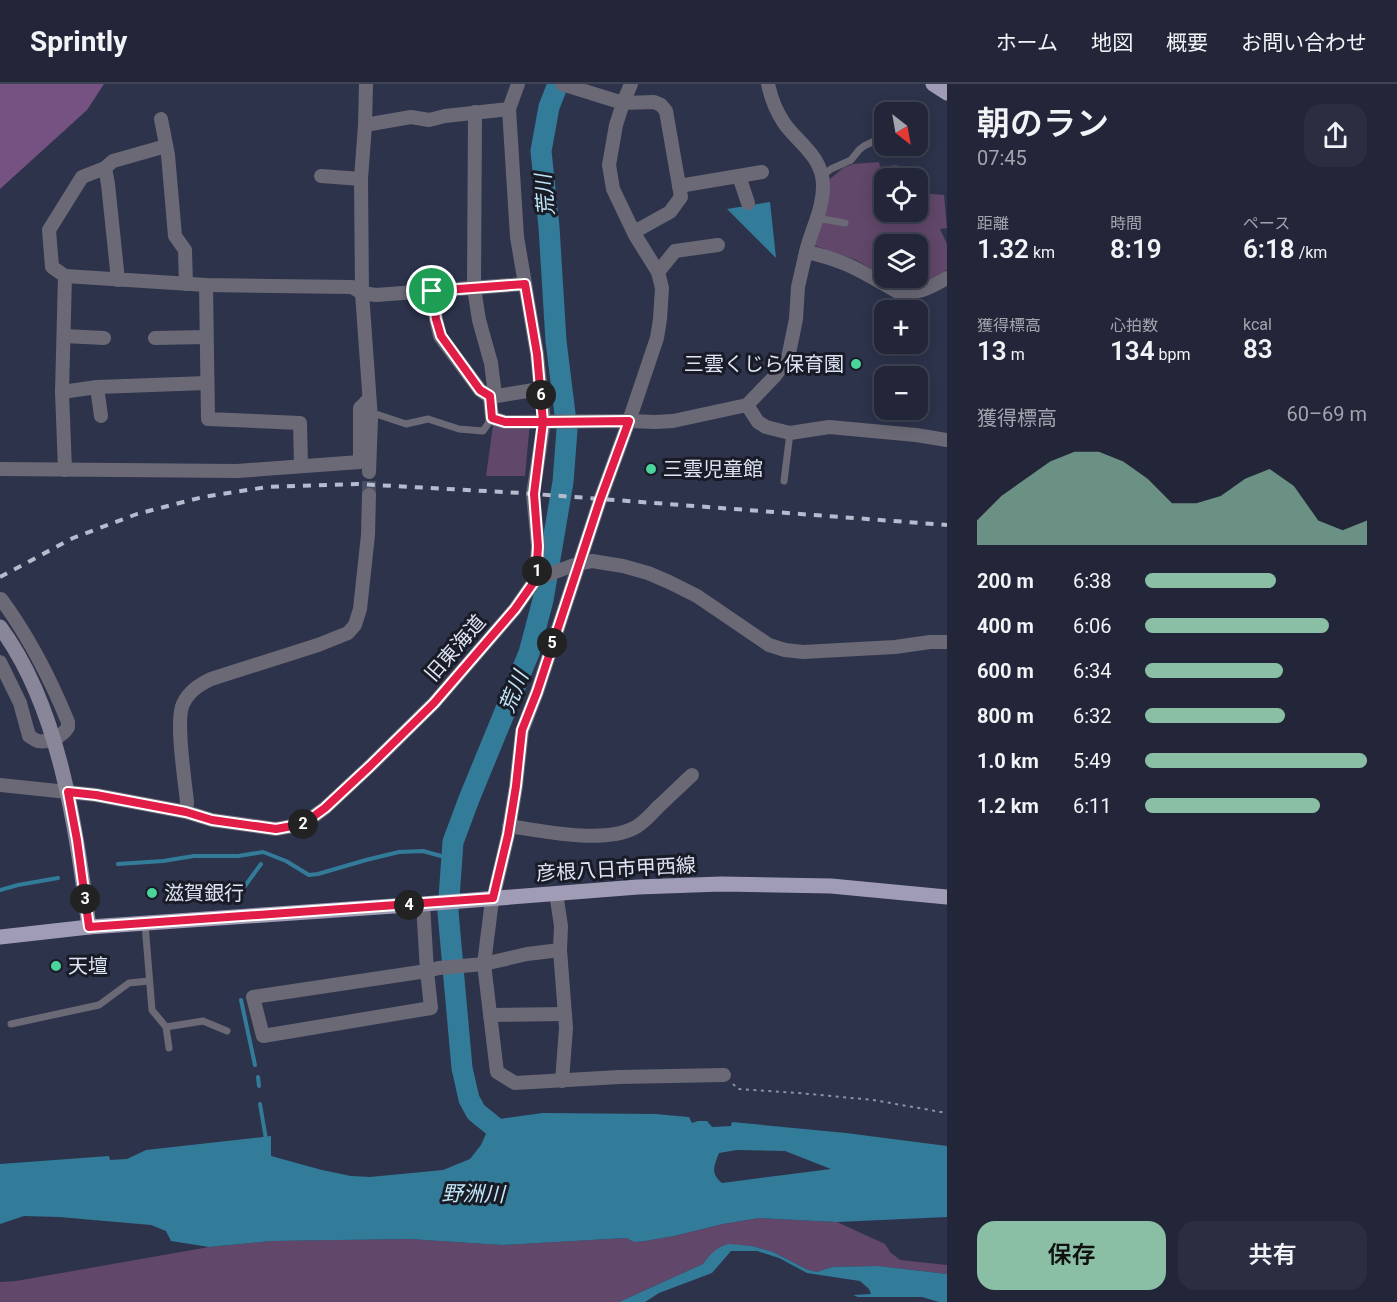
<!DOCTYPE html>
<html lang="ja">
<meta charset="utf-8">
<style>
body{margin:0;font-family:Roboto,"Noto Sans JP",sans-serif;background:#2a2e40;color:#f1f3f6;height:100vh;display:flex;flex-direction:column;font-size:22px;white-space:nowrap}
*{box-sizing:border-box;margin:0}
p{font-size:20px;color:#a2a5ae}
.icon{flex:none;width:33px;height:33px;fill:none;stroke:currentColor;stroke-width:2;stroke-linecap:round;stroke-linejoin:round}
.map{position:relative;flex:1;overflow:hidden}
.sheet{display:flex;flex-direction:column;background:#222638;width:450px}
.sheet>*{flex:none}
.needle{width:39px;rotate:149deg}
.controls{position:absolute;left:874px;top:18px;display:grid;gap:12px}
.controls a{display:grid;place-items:center;width:54px;height:54px;border-radius:12px;background:#222638;box-shadow:0 3px 15px #0003,0 0 0 2px #3f4353;font-size:30px}
.pin{position:absolute;display:grid;place-items:center;width:51px;height:51px;color:#fff;margin:-26px;border:3px solid #fff;border-radius:50%;box-shadow:0 2px 6px #0007}
.km{position:absolute;width:30px;height:30px;margin:-15px;border-radius:50%;background:#222;color:#fff;font-size:16px;line-height:30px;text-align:center}
.round{display:grid;place-items:center;flex:none;width:63px;height:63px;border-radius:18px;background:#2a2e40}
.summary{display:flex;align-items:center;justify-content:space-between;height:102px;padding:0 30px}
h1{font-size:33px;font-weight:600;line-height:45px}
.stats{display:grid;grid-template-columns:repeat(3,1fr);gap:9px;height:102px;padding:6px 30px}
.stats div{display:grid;align-content:center}
.stats b{font-size:26px;font-weight:600}
.stats small{font-size:16px;font-weight:400}
.stats p{font-size:16px}
.chart{height:168px;padding:12px 30px}
.chart p{display:flex;justify-content:space-between}
.chart svg{width:100%;height:108px;margin-top:6px;fill:#8abfa5;opacity:.7}
.button{display:flex;gap:12px;margin-top:auto;padding:12px 30px}
.button a{flex:1;height:69px;border-radius:18px;background:#8abfa5;color:#111;font-size:24px;font-weight:600;line-height:69px;text-align:center}
.button a+a{background:#2a2e40;color:#f1f3f6}
ul{padding:0 30px;list-style:none;font-size:20px}
li{display:grid;grid-template-columns:96px 72px 1fr;align-items:center;height:45px}
li i{height:15px;border-radius:8px;background:#8abfa5}
header{display:flex;align-items:center;gap:36px;box-sizing:border-box;height:84px;padding:0 30px;background:#222638;border-bottom:2px solid #3f4353}
header strong{font-size:28px}
nav{display:flex;gap:33px;margin-inline-start:auto;font-size:21px}
main{display:flex;flex:1;min-height:0}
.map>svg:first-child{display:block}
</style>
<header>
<strong>Sprintly</strong>
<nav><a>ホーム</a><a>地図</a><a>概要</a><a>お問い合わせ</a></nav>
</header>
<main>
<div class="map">
<svg width="947" height="1218" viewBox="0 0 947 1218">
<rect width="100%" height="100%" fill="#2d334b"/>
<g fill="#61476a">
<path d="M879,78L880,83L897,81V94H885V128H918V109L944,111L947,144L940,145L947,160V186C923,200 913,209 886,194H918V160H885V193L856,176L813,161L821,133L830,95L843,84L853,80Z"/>
<path d="M530,338L525,392H486L493,341Z"/>
<path d="M759,1134L837,1138L885,1160L890,1168L900,1176L947,1181V1190L878,1182L832,1183L817,1188L808,1186L773,1168L752,1162L725,1161L708,1173L703,1180L619,1218H0V1198L16,1197L209,1163L271,1157L409,1155L502,1161L626,1154L634,1158L645,1157L674,1152L723,1140Z"/>
</g>
<path fill="#755282" d="M0,0H104L87,26L0,105Z"/>
<g fill="#327c9a" fill-rule="evenodd">
<path d="M770,118L776,174L727,125Z"/>
<path d="M543,1029L655,1030L689,1033L692,1039L698,1037H707L712,1043L731,1042L732,1038L846,1049L947,1062V1133L837,1138L759,1134L723,1140L674,1152L645,1157L634,1158L626,1154L502,1161L409,1155L271,1157L209,1163L171,1157L166,1147L151,1141L59,1133L24,1132L0,1140V1080L109,1072L110,1076L127,1075L146,1066L271,1052V1072L322,1086L351,1092L370,1093L443,1086L470,1075L481,1061L492,1036ZM737,1066L785,1067L831,1085L722,1099C710,1089 714,1082 719,1069Z"/>
<path d="M729,1160L752,1162L773,1168L808,1186L817,1188L832,1183L878,1182L947,1190V1218H939L922,1213H858L853,1211L871,1210L869,1205L860,1197L807,1189L779,1174L757,1167H731L712,1189L659,1209L645,1218H619L703,1180C709,1171 718,1162 729,1160Z"/>
</g>
<g fill="none" stroke-linecap="round" stroke-linejoin="round">
<g stroke="#327c9a" stroke-width="4">
<path d="M118,780L163,777L194,772H238L263,768L286,777L309,791L318,790L366,776L399,768L423,767L452,775"/>
<path d="M0,806L18,801L58,794"/>
<path d="M240,815L242,806L261,780"/>
<path d="M241,916L255,981"/>
<path d="M258,993L259,1002"/>
<path d="M260,1020L266,1055"/>
</g>
<path stroke="#327c9a" stroke-width="21" d="M508,1061L497,1045L476,1028L469,1015L462,984L448,828L453,758L469,715L529,569L543,516L563,398L567,346L556,257L549,143L541,67L549,23L558,0"/>
<path stroke="#484e64" stroke-width="14" stroke-dasharray="14 7" stroke-linecap="butt" d="M369,411V388"/>
<path stroke="#8c92a6" stroke-width="2" stroke-dasharray="3 4.5" stroke-linecap="butt" d="M733,1000L738,1005L799,1009L873,1016L947,1029"/>
<g stroke="#6b6975" stroke-width="7">
<path d="M822,92L831,85L851,76L859,66L864,62L885,52"/>
<path d="M817,134L845,139"/>
<path d="M370,328L406,340L428,335L459,345L483,347L492,334"/>
<path d="M784,397L790,349"/>
<path d="M145,840L152,926L166,943L169,964"/>
<path d="M11,940L99,921L129,899L149,897"/>
<path d="M166,943L203,937L227,947"/>
</g>
<g stroke="#6b6975" stroke-width="14">
<path d="M366,0L365,41L361,95L362,209L371,335L369,388"/>
<path d="M518,0L509,25L517,153L537,270L544,338L533,410L538,462L536,495"/>
<path d="M562,0L623,19L654,18L661,21L666,27L681,113L670,128L634,148"/>
<path d="M631,0L623,19L616,41L609,81L613,105L635,151L658,188L662,204L660,235L657,254L629,337L600,416L537,608L522,647L516,702L508,751L491,824L484,880L497,988L515,999L619,993L724,991"/>
<path d="M768,0C771,14 776,27 784,39C798,59 822,72 823,100C824,124 811,146 806,168"/>
<path d="M475,28L474,204L479,236L491,279L494,303L490,313L492,334L505,338L629,337L655,338L673,337L747,321L775,292L788,274L796,235L798,203L806,168C843,175 864,189 896,207C915,212 930,204 947,194"/>
<path d="M161,35L168,71L175,152L185,166L186,200"/>
<path d="M365,41L411,33L429,36L445,32L509,25"/>
<path d="M105,84L113,77L166,62"/>
<path d="M321,92L361,95"/>
<path d="M739,92L748,119"/>
<path d="M679,102L762,88"/>
<path d="M658,188L675,167L718,161"/>
<path d="M118,196L108,100L105,84L82,93L49,146L52,183L65,192L206,201L352,203L362,209L376,211L525,200"/>
<path d="M206,201L208,335L300,339L301,382"/>
<path d="M432,207L436,235L440,252L480,306L490,313L540,305"/>
<path d="M64,252L104,254"/>
<path d="M155,254L206,253"/>
<path d="M97,303L101,332"/>
<path d="M62,308L97,303L207,299"/>
<path d="M747,321L758,338L766,343L790,349L829,343L916,351L947,356"/>
<path d="M0,385L237,387L360,378V324L369,315"/>
<path d="M65,386L62,308L65,192"/>
<path d="M0,515H1C29,553 50,594 68,638V643C63,652 49,659 38,657C35,656 32,654 29,652L20,619L0,578"/>
<path d="M0,701L96,711L186,728L212,736L276,745L303,740L325,724L370,682L434,619L515,525L536,495L574,481L592,477L623,482L648,489L669,498L697,512L769,561L785,566L803,568L895,563L930,558H947"/>
<path d="M186,728L187,718C185,697 175,636 183,620C189,607 199,601 211,595L318,561L348,549L355,541L360,525L368,451L369,411"/>
<path d="M509,742C542,747 604,760 634,744C643,740 651,730 658,723C670,712 681,701 692,691"/>
<path d="M556,809L561,842L560,866L566,944L562,997"/>
<path d="M423,820L427,887L253,913L263,952L431,924L427,887L439,884L484,880L527,870L560,866"/>
<path d="M490,931L565,930"/>
</g>
<path stroke="#8a869a" stroke-width="15" d="M0,543C60,624 76,745 89,843"/>
<g stroke="#a19cb5" stroke-width="15">
<path d="M933,0L947,9"/>
<path d="M0,853L89,843L423,820L638,803L721,800L831,802L947,813"/>
</g>
<path stroke="#b6bbcd" stroke-width="4" stroke-dasharray="8 8" stroke-linecap="butt" d="M0,493L73,454L137,430L203,413L267,403L357,400L521,409L947,441"/>
</g>
<g fill="none" stroke-linecap="round" stroke-linejoin="round">
<g stroke="#fff" stroke-width="12">
<path id="route" d="M432,207L436,235L441,252L480,306L490,312L492,334L505,338H543L534,410L538,462L536,495L515,525L434,619L370,682L325,724L303,740L276,745L212,736L186,728L96,711L68,708L77,756L89,843L493,814L508,751L516,702L522,646L537,608L600,416L629,337L543,338L537,270L525,200L432,207"/>
</g>
<use href="#route" stroke="#e11d48" stroke-width="8"/>
</g>
<g fill="#4bd49b" stroke="#191c26" stroke-width="2">
<circle cx="856" cy="280" r="6"/>
<circle cx="651" cy="385" r="6"/>
<circle cx="152" cy="809" r="6"/>
<circle cx="56" cy="882" r="6"/>
</g>
<g text-anchor="middle" dominant-baseline="central" stroke-width="6" stroke-linejoin="round" paint-order="stroke">
<g font-size="20" fill="#dfe4f4" stroke="#191c26" text-anchor="start">
<text x="844" y="280" text-anchor="end">三雲くじら保育園</text>
<text x="663" y="385">三雲児童館</text>
<text x="164" y="809">滋賀銀行</text>
<text x="68" y="882">天壇</text>
</g>
<g font-size="20" fill="#dfe4f4" stroke="#191c26">
<text transform="translate(455 564) rotate(-49)">旧東海道</text>
<text transform="translate(616 785) rotate(-3)">彦根八日市甲西線</text>
</g>
<g font-size="21" font-style="italic" fill="#c0e6f8" stroke="#191c26">
<text transform="translate(545 111) rotate(-95)">荒川</text>
<text transform="translate(514 608) rotate(-68)">荒川</text>
<text transform="translate(473 1110) rotate(1)">野洲川</text>
</g>
</g>
</svg>
<div class="controls">
<a><svg class="needle" viewBox="-14 -14 28 28"><path d="M0-13l5 13h-10z" fill="#e53935"/><path d="M0 13l5-13h-10z" fill="#a2a5ae"/></svg></a>
<a><svg class="icon" aria-label="locate" viewBox="0 0 24 24"><circle cx="12" cy="12" r="6"/><path d="M12 2v4M12 18v4M2 12h4M18 12h4"/></svg></a>
<a><svg class="icon" aria-label="layers" viewBox="0 0 24 24"><path d="M12 4l9 5-9 5-9-5zM3 14l9 5 9-5"/></svg></a>
<a>+</a>
<a>−</a>
</div>
<div class="pin" style="left:432px;top:207px;background:#1e9e55"><svg class="icon" aria-label="arrive" viewBox="0 0 24 24"><path d="M6 21V4h12l-3 4 3 4H6"/></svg></div>
<b class="km" style="left:537px;top:487px">1</b>
<b class="km" style="left:303px;top:740px">2</b>
<b class="km" style="left:85px;top:815px">3</b>
<b class="km" style="left:409px;top:821px">4</b>
<b class="km" style="left:552px;top:559px">5</b>
<b class="km" style="left:541px;top:311px">6</b>
</div>
<section class="sheet">
<div class="summary"><div><h1>朝のラン</h1><p>07:45</p></div><a class="round"><svg class="icon" aria-label="share" viewBox="0 0 24 24"><path d="M12 15V3M7 8l5-5 5 5M5 13v7h14v-7"/></svg></a></div>
<div class="stats">
<div><p>距離</p><b>1.32<small> km</small></b></div>
<div><p>時間</p><b>8:19</b></div>
<div><p>ペース</p><b>6:18<small> /km</small></b></div>
</div>
<div class="stats">
<div><p>獲得標高</p><b>13<small> m</small></b></div>
<div><p>心拍数</p><b>134<small> bpm</small></b></div>
<div><p>kcal</p><b>83</b></div>
</div>
<div class="chart"><p><span>獲得標高</span>60–69 m</p>
<svg viewBox="0 0 160 44" preserveAspectRatio="none"><path d="M0 44V34L10 24L20 17L30 10L40 6L50 6L60 10L70 17L80 27L90 27L100 24L110 17L120 13L130 20L140 34L150 38L160 34V44z"/></svg>
</div>
<ul>
<li><b>200 m</b>6:38<i style="width:59%"></i></li>
<li><b>400 m</b>6:06<i style="width:83%"></i></li>
<li><b>600 m</b>6:34<i style="width:62%"></i></li>
<li><b>800 m</b>6:32<i style="width:63%"></i></li>
<li><b>1.0 km</b>5:49<i style="width:100%"></i></li>
<li><b>1.2 km</b>6:11<i style="width:79%"></i></li>
</ul>
<div class="button"><a>保存</a><a>共有</a></div>
</section>
</main>
